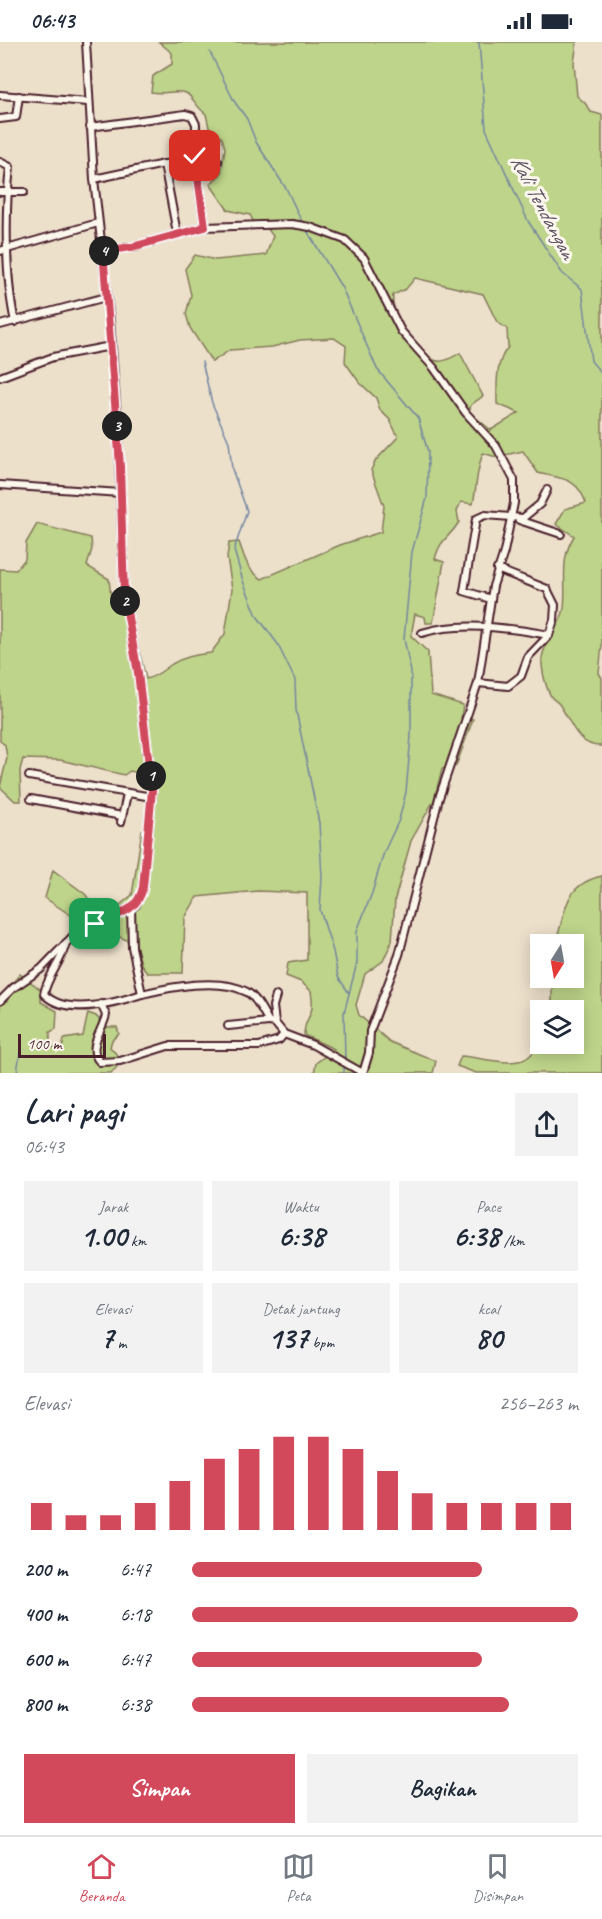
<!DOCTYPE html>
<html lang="id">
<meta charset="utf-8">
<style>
body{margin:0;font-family:Caveat,sans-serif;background:#f2f2f3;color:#1f2937;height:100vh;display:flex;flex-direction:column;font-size:22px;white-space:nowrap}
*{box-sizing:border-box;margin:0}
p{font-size:20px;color:#747a83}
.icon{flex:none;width:33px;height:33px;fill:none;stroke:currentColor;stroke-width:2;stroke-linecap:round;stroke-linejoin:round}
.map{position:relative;height:1031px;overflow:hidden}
.details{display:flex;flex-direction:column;background:#fff;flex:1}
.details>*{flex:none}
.needle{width:39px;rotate:191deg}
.controls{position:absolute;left:530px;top:892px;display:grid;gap:12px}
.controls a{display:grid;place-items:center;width:54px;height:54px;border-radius:0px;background:#fff;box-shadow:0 3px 15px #0003;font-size:30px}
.scale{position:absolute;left:18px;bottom:15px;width:88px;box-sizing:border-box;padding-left:6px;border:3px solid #4a1f2b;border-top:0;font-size:16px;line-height:21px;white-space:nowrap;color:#4a1f2b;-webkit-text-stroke:4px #fbf7ec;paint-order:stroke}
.pin{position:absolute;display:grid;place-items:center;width:51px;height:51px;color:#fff;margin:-26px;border-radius:12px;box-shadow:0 3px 9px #0006}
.km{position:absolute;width:30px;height:30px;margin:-15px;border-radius:50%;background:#222;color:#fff;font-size:16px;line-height:30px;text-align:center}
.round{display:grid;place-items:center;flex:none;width:63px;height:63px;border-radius:0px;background:#f2f2f3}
.summary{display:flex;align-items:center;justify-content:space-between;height:102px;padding:0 24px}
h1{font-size:33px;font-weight:800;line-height:45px}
.figures{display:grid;grid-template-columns:repeat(3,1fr);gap:9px;height:102px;padding:6px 24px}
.figures div{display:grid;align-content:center;border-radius:0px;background:#f2f2f3;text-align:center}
.figures b{font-size:30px;font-weight:800}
.figures small{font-size:16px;font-weight:400}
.figures p{font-size:16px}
.chart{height:168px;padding:12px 24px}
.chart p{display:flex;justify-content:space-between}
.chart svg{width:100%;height:108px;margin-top:6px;stroke:#d1495b;stroke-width:6}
.button{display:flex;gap:12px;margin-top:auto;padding:12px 24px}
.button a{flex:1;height:69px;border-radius:0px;background:#d1495b;color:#fff;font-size:24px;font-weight:800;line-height:69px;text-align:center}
.button a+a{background:#f2f2f3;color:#1f2937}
ul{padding:0 24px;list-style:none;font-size:20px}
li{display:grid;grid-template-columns:96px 72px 1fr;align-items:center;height:45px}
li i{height:15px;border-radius:8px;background:#d1495b}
.status{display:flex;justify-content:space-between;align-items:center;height:42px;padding:0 30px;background:#fff;direction:ltr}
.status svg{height:16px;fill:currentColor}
.menu{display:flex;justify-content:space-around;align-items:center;height:84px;border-top:2px solid #e0e1e3;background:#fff;font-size:16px;color:#747a83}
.menu a{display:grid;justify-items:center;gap:3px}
.menu .selected{color:#d1495b}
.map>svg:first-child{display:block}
</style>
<div class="status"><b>06:43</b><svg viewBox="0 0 49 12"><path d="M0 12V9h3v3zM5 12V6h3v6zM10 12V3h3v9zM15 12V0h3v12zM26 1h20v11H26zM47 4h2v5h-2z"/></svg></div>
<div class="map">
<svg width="602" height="1031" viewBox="0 0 602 1031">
<rect width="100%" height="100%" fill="#ede0cb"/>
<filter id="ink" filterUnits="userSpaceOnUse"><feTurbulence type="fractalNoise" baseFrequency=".0167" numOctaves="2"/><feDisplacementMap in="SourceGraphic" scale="12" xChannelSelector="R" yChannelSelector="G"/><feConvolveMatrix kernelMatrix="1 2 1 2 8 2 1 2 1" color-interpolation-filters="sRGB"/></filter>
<g filter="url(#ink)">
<g fill="#bed48a" stroke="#847a5a" stroke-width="1.5" fill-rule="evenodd">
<path d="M159,0H577L574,21L577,54L585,61L591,70L602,73V603L599,631L602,636V704C576,705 571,678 559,662C557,659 554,658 552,656C546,647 541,627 542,616C544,598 562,584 564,566C567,540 559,518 574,494L556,482L565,467L586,461C577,435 562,437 538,431L523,409L496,415L483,411C476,430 477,443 473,462L461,460L457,469L459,480C449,497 441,495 435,517L444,520L433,581H426L425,575L415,572L411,594L428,610L431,653L463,663L461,675L473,677L456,724L442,727L434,758L411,799L395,857L392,899L383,919L365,932L356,963L359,973L390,1000L436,1019L433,1031H314L316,1021L334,1007L304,993C304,973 316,977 311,949L301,940L286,934L288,921L307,918V851L258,849L197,855L185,876L183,931H147L141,922L136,902L115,893L99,892L45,856L53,828L85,852L98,869L110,871L132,853L142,788L153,786L154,734L130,729L124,733L60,718L23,717L20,728L21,759H15L0,745L7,716L5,703L0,699V527L16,528L25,517L26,501L37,482L91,496L92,507L87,524L109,537L111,555L131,557L133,584L146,637C158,634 163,628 172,622C185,614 197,613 211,611L225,592L232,547L227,515L229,501L239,500C245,516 246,527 262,537L340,503L381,490L384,464L371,428L376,418L398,395L390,378L380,368L376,356L359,340L345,320L346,304L334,296L300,298L272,305L230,308L212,320L190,286L186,272L191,253L185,227L195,213L216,218L266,213L273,194L267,186H257L250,173L228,168L210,142L221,132L225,106L222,96L209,85L206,72C197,66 193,55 186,51C176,47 164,53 151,50L153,34L172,22V11ZM415,236L483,252L497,280L507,287L508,305C495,321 497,343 497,362L519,371L491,388L469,370L471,363L483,354L460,311C453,315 442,322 434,318C417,311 390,271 393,253L406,247Z"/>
<path d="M602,834V1031H476L457,1024L461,1014C482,1015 526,1031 535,1006C538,995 535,984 540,973V1002H573V969H542L552,960V936H573V903H555C566,871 562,843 602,834Z"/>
<path d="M20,932L41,948V960L57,969L56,987L50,990V1005L62,1007L64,997L83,994L88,971L96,974L106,985H117L119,992L112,998L110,1005L118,1014L117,1025L111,1031H0V955Z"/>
</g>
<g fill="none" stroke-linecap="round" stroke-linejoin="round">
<g stroke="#7386a1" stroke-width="1.5">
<path d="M479,0L486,87L528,179L562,231L582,247L591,319L602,332"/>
<path d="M210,10L234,59L247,77L256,100L287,148L302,180"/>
<path d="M306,187L342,246L377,327L418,376L428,410L427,456L412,510L404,597L411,630V694L406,750L399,778L384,810L372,851L357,889V921L344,971L345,1019"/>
<path d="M202,320L212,361L229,400L232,427L247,469L234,508L243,539L257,574L277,601L295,638L296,668L319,781L322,835L320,868L333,909L338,935L349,951"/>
<path d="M17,1031L20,1010"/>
<path d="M344,1031V1023"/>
</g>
<g stroke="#4a1f2b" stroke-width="10">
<g id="minor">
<path d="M0,53L88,60"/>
<path d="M0,77L16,75L19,54"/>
<path d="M90,85L185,72L192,74L196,82L195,118L205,185"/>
<path d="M0,120L10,125C5,170 5,235 15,280"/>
<path d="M164,122L177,191"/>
<path d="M94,137L164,122L218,119"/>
<path d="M0,150H24"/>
<path d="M0,209L98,181"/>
<path d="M103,209L132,205L205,185L292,182L310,185L345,198L364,216L401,289L434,326L466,371L496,404L514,438V461L504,510L493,544L478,641L439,756L399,913L370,989L369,1011L363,1031"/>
<path d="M0,283L106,255"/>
<path d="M0,335L53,315L111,304"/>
<path d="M0,443L121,451"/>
<path d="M519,478L561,492"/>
<path d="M491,557L464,549L476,477L485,473L523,476L540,462L547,448"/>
<path d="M422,591C458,579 512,586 549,593"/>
<path d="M478,641L508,644L521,634L528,615L549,593L554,578L555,563L547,547L497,527"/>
<path d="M29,734L152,755"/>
<path d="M31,757L122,774"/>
<path d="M121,780L127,752"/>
<path d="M131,866L132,905L142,952C170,945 219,935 247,950C257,956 263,970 269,980L275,981L284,992L313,1003L363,1031"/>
<path d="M66,901C62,920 47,934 44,952C66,975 115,961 142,952"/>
<path d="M0,959L13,946L41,927L73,894L136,863L143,845L152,749L138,631L124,553L118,387L110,279L94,137L86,0"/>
<path d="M101,962L106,973C103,988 86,1006 100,1020L120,1019L168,1004H259L279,998L284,992"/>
<path d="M275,981L273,964L276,954"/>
<path d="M228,984L269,980"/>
</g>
</g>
<use href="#minor" stroke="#fbf7ec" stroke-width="6"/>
</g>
</g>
<g fill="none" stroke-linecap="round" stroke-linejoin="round" filter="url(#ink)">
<g stroke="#fff" stroke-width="12">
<path id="route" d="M95,882C117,872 138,870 143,845L152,748L138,631L124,553L120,424L103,209L132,205L205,185L195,114"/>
</g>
<use href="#route" stroke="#d1495b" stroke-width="8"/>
</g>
<g text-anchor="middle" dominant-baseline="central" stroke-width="6" stroke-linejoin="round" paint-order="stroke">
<g font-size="22" font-style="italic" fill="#5f5366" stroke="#fbf7ec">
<text transform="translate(543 165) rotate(62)">Kali Tendangan</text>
</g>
</g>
</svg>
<div class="controls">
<a><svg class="needle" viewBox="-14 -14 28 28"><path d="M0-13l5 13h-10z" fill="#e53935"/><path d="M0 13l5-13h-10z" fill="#747a83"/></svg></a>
<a><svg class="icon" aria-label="layers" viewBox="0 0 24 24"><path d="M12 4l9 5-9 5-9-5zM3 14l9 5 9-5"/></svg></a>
</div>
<div class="scale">100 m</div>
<div class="pin" style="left:95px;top:882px;background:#1e9e55"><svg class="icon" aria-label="arrive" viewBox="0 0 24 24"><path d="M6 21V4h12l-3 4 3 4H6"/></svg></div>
<div class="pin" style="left:195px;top:114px;background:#d93025"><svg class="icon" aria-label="check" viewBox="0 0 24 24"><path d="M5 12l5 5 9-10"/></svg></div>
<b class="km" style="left:151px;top:734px">1</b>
<b class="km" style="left:125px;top:559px">2</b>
<b class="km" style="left:117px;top:384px">3</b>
<b class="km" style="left:104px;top:209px">4</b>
</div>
<section class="details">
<div class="summary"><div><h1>Lari pagi</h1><p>06:43</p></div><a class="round"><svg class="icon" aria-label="share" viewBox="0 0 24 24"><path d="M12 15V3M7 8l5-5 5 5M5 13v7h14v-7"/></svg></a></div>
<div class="figures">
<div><p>Jarak</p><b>1.00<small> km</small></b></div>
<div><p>Waktu</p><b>6:38</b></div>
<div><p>Pace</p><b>6:38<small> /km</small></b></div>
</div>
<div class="figures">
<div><p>Elevasi</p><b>7<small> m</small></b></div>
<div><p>Detak jantung</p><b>137<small> bpm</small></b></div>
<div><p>kcal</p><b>80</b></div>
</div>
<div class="chart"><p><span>Elevasi</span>256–263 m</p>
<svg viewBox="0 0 160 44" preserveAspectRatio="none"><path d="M5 44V33M15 44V38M25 44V38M35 44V33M45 44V24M55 44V15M65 44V11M75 44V6M85 44V6M95 44V11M105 44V20M115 44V29M125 44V33M135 44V33M145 44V33M155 44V33"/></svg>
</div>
<ul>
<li><b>200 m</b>6:47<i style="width:75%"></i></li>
<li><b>400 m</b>6:18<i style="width:100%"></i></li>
<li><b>600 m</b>6:47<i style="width:75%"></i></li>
<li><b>800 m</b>6:38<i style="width:82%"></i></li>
</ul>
<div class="button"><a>Simpan</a><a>Bagikan</a></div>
</section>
<nav class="menu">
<a class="selected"><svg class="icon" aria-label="home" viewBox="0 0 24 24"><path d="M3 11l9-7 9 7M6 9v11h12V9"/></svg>Beranda</a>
<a><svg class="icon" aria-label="map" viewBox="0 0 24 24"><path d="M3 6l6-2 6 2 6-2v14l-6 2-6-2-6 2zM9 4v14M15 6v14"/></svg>Peta</a>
<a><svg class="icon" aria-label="saved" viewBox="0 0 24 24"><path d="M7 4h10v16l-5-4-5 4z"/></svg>Disimpan</a>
</nav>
